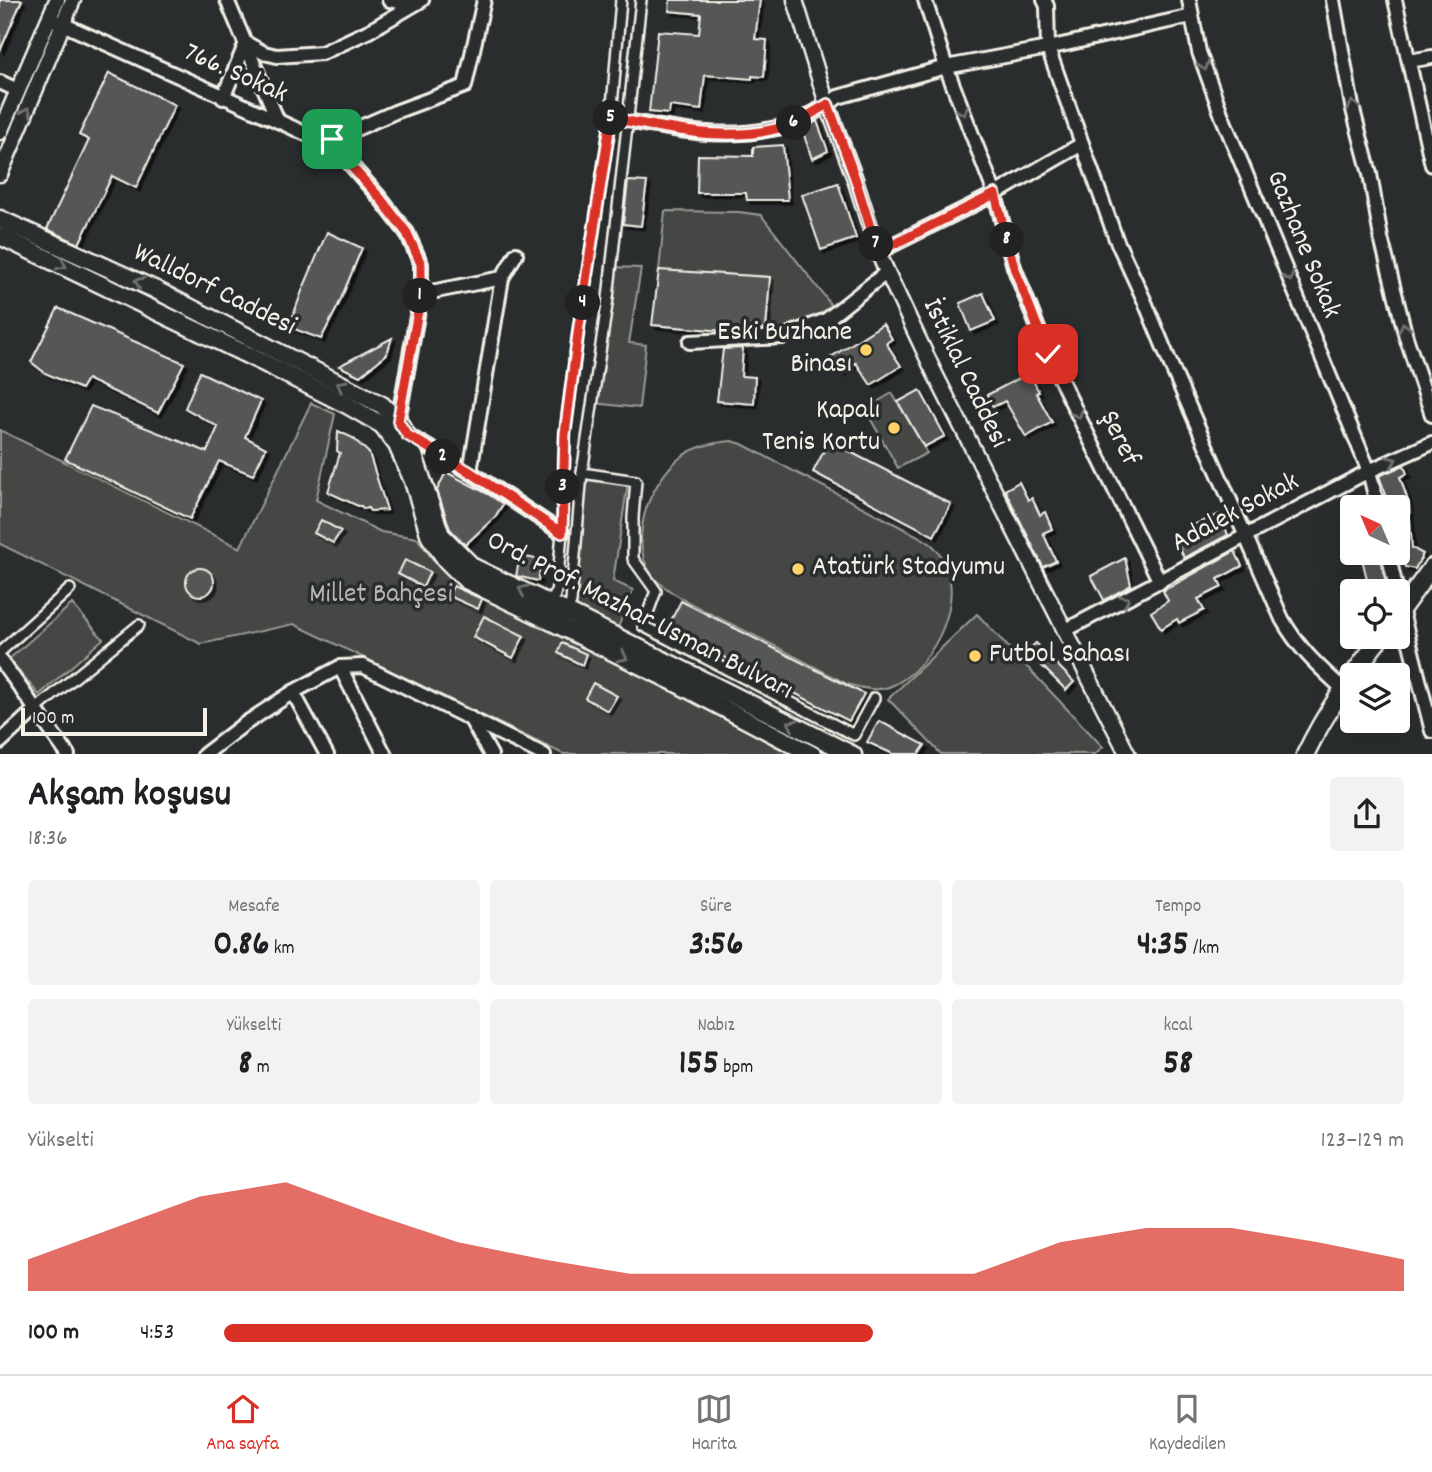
<!DOCTYPE html>
<html lang="tr">
<meta charset="utf-8">
<style>
body{margin:0;font-family:Dekko,sans-serif;background:#f2f2f2;color:#202124;height:100vh;display:flex;flex-direction:column;font-size:26px;white-space:nowrap}
*{box-sizing:border-box;margin:0}
p{font-size:23px;color:#757577}
.icon{flex:none;width:38px;height:38px;fill:none;stroke:currentColor;stroke-width:2;stroke-linecap:round;stroke-linejoin:round}
.map{position:relative;height:754px;overflow:hidden}
.sheet{display:flex;flex-direction:column;background:#fff;flex:1}
.sheet>*{flex:none}
.needle{width:46px;rotate:316deg}
.controls{position:absolute;left:1340px;top:495px;display:grid;gap:14px}
.controls a{display:grid;place-items:center;width:70px;height:70px;border-radius:7px;background:#fff;box-shadow:0 7px 28px #0002;font-size:35px}
.scale{position:absolute;left:21px;bottom:18px;width:186px;box-sizing:border-box;padding-left:7px;border:4px solid #f4f1e8;border-top:0;font-size:19px;line-height:24px;white-space:nowrap;color:#f4f1e8;-webkit-text-stroke:5px #2a2d2e;paint-order:stroke}
.pin{position:absolute;display:grid;place-items:center;width:60px;height:60px;color:#fff;margin:-30px;border-radius:14px;box-shadow:0 4px 10px #0006}
.km{position:absolute;width:35px;height:35px;margin:-18px;border-radius:50%;background:#222;color:#fff;font-size:19px;line-height:35px;text-align:center}
.round{display:grid;place-items:center;flex:none;width:74px;height:74px;border-radius:7px;background:#f2f2f2}
.overview{display:flex;align-items:center;justify-content:space-between;height:119px;padding:0 28px}
h1{font-size:38px;font-weight:700;line-height:52px}
.figures{display:grid;grid-template-columns:repeat(3,1fr);gap:10px;height:119px;padding:7px 28px}
.figures div{display:grid;align-content:center;border-radius:7px;background:#f2f2f2;text-align:center}
.figures b{font-size:35px;font-weight:700}
.figures small{font-size:19px;font-weight:400}
.figures p{font-size:19px}
.chart{height:196px;padding:14px 28px}
.chart p{display:flex;justify-content:space-between}
.chart svg{width:100%;height:126px;margin-top:7px;fill:#d93025;opacity:.7}
ul{padding:0 28px;list-style:none;font-size:23px}
li{display:grid;grid-template-columns:112px 84px 1fr;align-items:center;height:52px}
li i{height:18px;border-radius:9px;background:#d93025}
.tabs{display:flex;justify-content:space-around;align-items:center;height:98px;border-top:2px solid #e0e0e0;background:#fff;font-size:19px;color:#757577}
.tabs a{display:grid;justify-items:center;gap:4px}
.tabs .selected{color:#d93025}
.map>svg:first-child{display:block}
</style>
<div class="map">
<svg width="1432" height="755" viewBox="0 0 1432 755">
<defs>
<filter id="shadow"><feDropShadow dx="3.5" dy="3.5" stdDeviation="0" flood-color="#0009"/></filter>
</defs>
<rect width="100%" height="100%" fill="#2a2d2e"/>
<filter id="ink" filterUnits="userSpaceOnUse"><feTurbulence type="fractalNoise" baseFrequency=".0143" numOctaves="2"/><feDisplacementMap in="SourceGraphic" scale="14" xChannelSelector="R" yChannelSelector="G"/><feConvolveMatrix kernelMatrix="1 2 1 2 8 2 1 2 1" color-interpolation-filters="sRGB"/></filter>
<g filter="url(#ink)">
<g fill="#444645" stroke="#9c9c96" stroke-width="2">
<path d="M665,211L739,212L761,215L826,298L832,307C809,323 794,330 766,333L770,277L659,271Z"/>
<path d="M612,267L641,268L629,343L646,345L639,408L593,403Z"/>
<path d="M892,393L927,453L898,468L865,409Z"/>
<path d="M311,403L335,414L316,500L381,532L417,538L434,561L466,587L795,754H563L294,624L201,644L0,544V430L240,548Z"/>
<path d="M732,441L742,444L912,533C920,537 929,541 935,548C973,588 936,669 889,687C876,692 860,688 847,684C809,664 772,644 733,625C712,614 666,594 652,575C634,551 641,513 655,489C674,455 694,444 732,441Z"/>
<path d="M582,473L628,482L613,581L633,590L615,635L567,612Z"/>
<path d="M72,604L103,639L39,695L9,659Z"/>
<path d="M977,614L1103,747L1095,754H941L888,699Z"/>
</g>
<g fill="#555756" stroke="#f4f1e8" stroke-width="2" filter="url(#shadow)">
<path d="M0,0H22L0,51Z"/>
<path d="M670,0H760L755,39L767,40L764,77L752,76V79L705,75L701,110L670,106L669,114L649,112L658,31L699,34L701,14L669,11Z"/>
<path d="M109,73L175,105L136,188L112,176L79,244L47,229L89,140L79,135Z"/>
<path d="M817,121L828,151L812,159L802,129Z"/>
<path d="M783,145L788,200H747L746,193H697L698,155L753,156V147Z"/>
<path d="M628,181L647,182L641,226L623,224Z"/>
<path d="M838,183L856,238L821,250L802,195Z"/>
<path d="M327,232L362,248L338,306L321,339L289,327L302,291Z"/>
<path d="M659,270L770,277L766,329L725,331L652,325Z"/>
<path d="M983,293L995,321L971,331L960,303Z"/>
<path d="M58,308L184,363L158,413L87,379L81,389L45,373L31,362Z"/>
<path d="M883,324L892,339L886,343L901,366L871,385L856,363L841,373L831,357Z"/>
<path d="M392,338L387,354L360,376L339,366Z"/>
<path d="M743,348L741,376L755,377L754,404L717,401L723,349Z"/>
<path d="M200,372L261,401L245,437L266,448L253,475L219,461L190,519L65,459L91,406L207,452L218,427L185,408Z"/>
<path d="M1029,373L1039,392L1036,393L1052,422L1026,437L1005,401L993,407L987,395Z"/>
<path d="M920,390L945,436L924,447L898,402Z"/>
<path d="M338,431L353,438L369,453L387,510L370,511L368,508L364,509L361,506H358L328,492L340,453L337,451Z"/>
<path d="M829,441L951,504L934,536L813,472Z"/>
<path d="M1404,465L1407,474L1400,477L1409,504L1412,548L1423,554L1415,569L1405,567L1398,537V508H1391L1379,476Z"/>
<path d="M446,472L488,494L503,504L495,517L465,545L450,529L437,490Z"/>
<path d="M1019,482L1028,500L1032,498L1040,515L1045,512L1052,529L1043,533L1056,561L1043,567L1005,490Z"/>
<path d="M1220,514L1228,535L1184,558L1178,544L1198,534L1193,525Z"/>
<path d="M321,520L341,531L333,543L314,533Z"/>
<path d="M1235,551L1242,566L1218,579L1222,587L1198,599L1204,610L1179,623L1177,619L1161,629L1151,612L1168,601L1163,591Z"/>
<path d="M1368,553H1379L1386,583L1369,587L1361,555Z"/>
<path d="M520,556L542,560L538,581L516,576Z"/>
<path d="M1125,558L1131,585L1104,600L1091,576Z"/>
<path d="M405,560L430,572L423,587L398,574Z"/>
<circle cx="200" cy="582" r="14"/>
<path d="M453,586L482,599L478,609L449,596Z"/>
<path d="M681,601L864,694L849,721L667,628Z"/>
<path d="M484,616L524,636L513,658L473,637Z"/>
<path d="M562,643L586,654L582,665L558,653Z"/>
<path d="M1036,643L1074,682L1066,690L1027,651Z"/>
<path d="M593,683L617,696L608,711L585,698Z"/>
<path d="M879,721L925,745L919,754H893L867,742Z"/>
</g>
<g fill="none" stroke-linecap="round" stroke-linejoin="round">
<g stroke="#f4f1e8" stroke-width="14">
<g id="pedestrian">
<path d="M582,473L636,481L633,517V559L656,591L643,626L854,735L874,698"/>
<path d="M552,606L557,587L562,533L565,434L579,326L611,118L621,0"/>
<path d="M566,616L571,602L582,473L608,298L641,0"/>
<path d="M0,652L70,589"/>
<path d="M36,709L139,625"/>
</g>
</g>
<g stroke="#f4f1e8" stroke-width="18">
<g id="minor">
<path d="M227,0L278,121"/>
<path d="M389,0L412,5"/>
<path d="M925,0L946,67L995,194L1014,267L1048,354L1160,582"/>
<path d="M1044,0L1047,6L1048,48L1116,239L1145,302L1173,370L1282,619C1299,649 1317,665 1342,688"/>
<path d="M1189,0L1199,52L1222,116L1369,471L1378,508"/>
<path d="M1333,0L1352,106L1370,174L1381,238L1406,337L1432,415"/>
<path d="M1395,0L1432,165"/>
<path d="M56,21L278,121L315,138L333,139L350,164L380,198L407,233L421,264V294L398,421"/>
<path d="M1409,61L1432,57"/>
<path d="M0,82L17,90"/>
<path d="M223,98L246,43L264,53L277,56L322,53L369,31L422,0"/>
<path d="M611,118C664,127 717,141 771,129C778,128 785,127 792,124C808,117 824,107 838,97L946,67L1048,48L1192,16"/>
<path d="M333,139L395,112L465,86L484,0"/>
<path d="M878,252L995,194L1082,144"/>
<path d="M421,294L502,278L516,254"/>
<path d="M690,342L782,337L826,320L887,272"/>
<path d="M407,435L470,472L562,533"/>
<path d="M470,472L502,278"/>
<path d="M1388,553L1397,592"/>
<path d="M1398,596L1432,731"/>
<path d="M1064,631L1369,471L1432,443"/>
<path d="M0,659L68,755"/>
<path d="M340,667L385,755"/>
<path d="M293,692L327,755"/>
<path d="M470,718L491,755"/>
<path d="M0,742L36,709"/>
<path d="M204,755L243,725L293,692L340,667L363,666L544,755"/>
</g>
</g>
<g stroke="#f4f1e8" stroke-width="19">
<g id="tertiary">
<path d="M795,0L827,104L855,179L878,252L887,272L934,372L1128,755"/>
<path d="M0,132L57,0"/>
<path d="M0,174L73,0"/>
</g>
</g>
<g stroke="#f4f1e8" stroke-width="21">
<g id="secondary">
<path d="M0,219L154,289L382,405L398,421L407,435L441,535L473,567L567,612L853,755"/>
<path d="M0,236L264,363L347,405L382,425L397,445L413,481L430,537L446,560L466,580L672,681L813,755"/>
<path d="M1398,614L1432,567"/>
<path d="M1305,755C1326,711 1352,675 1381,637"/>
</g>
</g>
<use href="#pedestrian" stroke="#2a2d2e" stroke-width="9"/>
<use href="#minor" stroke="#2a2d2e" stroke-width="12"/>
<use href="#tertiary" stroke="#2a2d2e" stroke-width="14"/>
<use href="#secondary" stroke="#2a2d2e" stroke-width="16"/>
</g>
<defs><path id="oneway-chevron" d="M-2-3.5L2.5 0L-2 3.5" fill="none" stroke-width="1.6" stroke-linecap="round" stroke-linejoin="round" transform="scale(1.75)"/></defs>
<g stroke="#71726f">
<use href="#oneway-chevron" transform="translate(1204 66) rotate(70)"/>
<use href="#oneway-chevron" transform="translate(1353 105) rotate(-102)"/>
<use href="#oneway-chevron" transform="translate(963 111) rotate(69)"/>
<use href="#oneway-chevron" transform="translate(27 112) rotate(-67)"/>
<use href="#oneway-chevron" transform="translate(62 265) rotate(26)"/>
<use href="#oneway-chevron" transform="translate(1289 277) rotate(68)"/>
<use href="#oneway-chevron" transform="translate(139 282) rotate(-156)"/>
<use href="#oneway-chevron" transform="translate(1404 327) rotate(-105)"/>
<use href="#oneway-chevron" transform="translate(341 385) rotate(-152)"/>
<use href="#oneway-chevron" transform="translate(1078 414) rotate(64)"/>
<use href="#oneway-chevron" transform="translate(1392 461) rotate(-24)"/>
<use href="#oneway-chevron" transform="translate(523 590) rotate(-155)"/>
<use href="#oneway-chevron" transform="translate(1125 600) rotate(-27)"/>
<use href="#oneway-chevron" transform="translate(623 657) rotate(27)"/>
<use href="#oneway-chevron" transform="translate(792 724) rotate(-153)"/>
</g>
</g>
<g fill="none" stroke-linecap="round" stroke-linejoin="round" filter="url(#ink)">
<g stroke="#fff" stroke-width="14">
<path id="route" d="M332,139L349,164L380,198L407,233L421,264V295L398,421L407,435L470,472L562,533L565,434L579,326L611,118C669,128 731,145 789,125C802,121 815,111 828,104L855,178L878,252L995,194L1014,267L1048,354"/>
</g>
<use href="#route" stroke="#d93025" stroke-width="9"/>
</g>
<g fill="#ffd166" stroke="#2a2d2e" stroke-width="2.5">
<circle cx="866" cy="350" r="7"/>
<circle cx="894" cy="428" r="7"/>
<circle cx="798" cy="569" r="7"/>
<circle cx="975" cy="656" r="7"/>
</g>
<g text-anchor="middle" dominant-baseline="central" stroke-width="7" stroke-linejoin="round" paint-order="stroke">
<g font-size="28" fill="#f4f1e8" stroke="#2a2d2e">
<text transform="translate(235 75) rotate(24)">766. Sokak</text>
<text transform="translate(1302 245) rotate(68)">Gazhane Sokak</text>
<text transform="translate(214 291) rotate(26)">Walldorf Caddesi</text>
<text transform="translate(964 374) rotate(64)">İstiklal Caddesi</text>
<text transform="translate(1118 439) rotate(64)">Şeref</text>
<text transform="translate(1236 514) rotate(-28)">Adalek Sokak</text>
<text transform="translate(639 617) rotate(27)">Ord. Prof. Mazhar Usman Bulvarı</text>
</g>
<g font-size="28" fill="#f4f1e8" stroke="#2a2d2e" text-anchor="end">
<text x="852" y="334">Eski Buzhane<tspan x="852" dy="32">Binası</tspan></text>
<text x="880" y="412">Kapalı<tspan x="880" dy="32">Tenis Kortu</tspan></text>
<text x="812" y="569" text-anchor="start">Atatürk Stadyumu</text>
<text x="989" y="656" text-anchor="start">Futbol Sahası</text>
</g>
<g font-size="28" fill="#b6b5af" stroke="#2a2d2e">
<text x="381" y="596">Millet Bahçesi</text>
</g>
</g>
</svg>
<div class="controls">
<a><svg class="needle" viewBox="-14 -14 28 28"><path d="M0-13l5 13h-10z" fill="#e53935"/><path d="M0 13l5-13h-10z" fill="#757577"/></svg></a>
<a><svg class="icon" aria-label="locate" viewBox="0 0 24 24"><circle cx="12" cy="12" r="6"/><path d="M12 2v4M12 18v4M2 12h4M18 12h4"/></svg></a>
<a><svg class="icon" aria-label="layers" viewBox="0 0 24 24"><path d="M12 4l9 5-9 5-9-5zM3 14l9 5 9-5"/></svg></a>
</div>
<div class="scale">100 m</div>
<div class="pin" style="left:332px;top:139px;background:#1e9e55"><svg class="icon" aria-label="arrive" viewBox="0 0 24 24"><path d="M6 21V4h12l-3 4 3 4H6"/></svg></div>
<div class="pin" style="left:1048px;top:354px;background:#d93025"><svg class="icon" aria-label="check" viewBox="0 0 24 24"><path d="M5 12l5 5 9-10"/></svg></div>
<b class="km" style="left:420px;top:296px">1</b>
<b class="km" style="left:443px;top:457px">2</b>
<b class="km" style="left:563px;top:487px">3</b>
<b class="km" style="left:583px;top:303px">4</b>
<b class="km" style="left:611px;top:118px">5</b>
<b class="km" style="left:794px;top:123px">6</b>
<b class="km" style="left:876px;top:244px">7</b>
<b class="km" style="left:1007px;top:240px">8</b>
</div>
<section class="sheet">
<div class="overview"><div><h1>Akşam koşusu</h1><p>18:36</p></div><a class="round"><svg class="icon" aria-label="share" viewBox="0 0 24 24"><path d="M12 15V3M7 8l5-5 5 5M5 13v7h14v-7"/></svg></a></div>
<div class="figures">
<div><p>Mesafe</p><b>0.86<small> km</small></b></div>
<div><p>Süre</p><b>3:56</b></div>
<div><p>Tempo</p><b>4:35<small> /km</small></b></div>
</div>
<div class="figures">
<div><p>Yükselti</p><b>8<small> m</small></b></div>
<div><p>Nabız</p><b>155<small> bpm</small></b></div>
<div><p>kcal</p><b>58</b></div>
</div>
<div class="chart"><p><span>Yükselti</span>123–129 m</p>
<svg viewBox="0 0 160 44" preserveAspectRatio="none"><path d="M0 44V33L10 22L20 11L30 6L40 17L50 27L60 33L70 38L80 38L90 38L100 38L110 38L120 27L130 22L140 22L150 27L160 33V44z"/></svg>
</div>
<ul>
<li><b>100 m</b>4:53<i style="width:55%"></i></li>
</ul>
</section>
<nav class="tabs">
<a class="selected"><svg class="icon" aria-label="home" viewBox="0 0 24 24"><path d="M3 11l9-7 9 7M6 9v11h12V9"/></svg>Ana sayfa</a>
<a><svg class="icon" aria-label="map" viewBox="0 0 24 24"><path d="M3 6l6-2 6 2 6-2v14l-6 2-6-2-6 2zM9 4v14M15 6v14"/></svg>Harita</a>
<a><svg class="icon" aria-label="saved" viewBox="0 0 24 24"><path d="M7 4h10v16l-5-4-5 4z"/></svg>Kaydedilen</a>
</nav>
